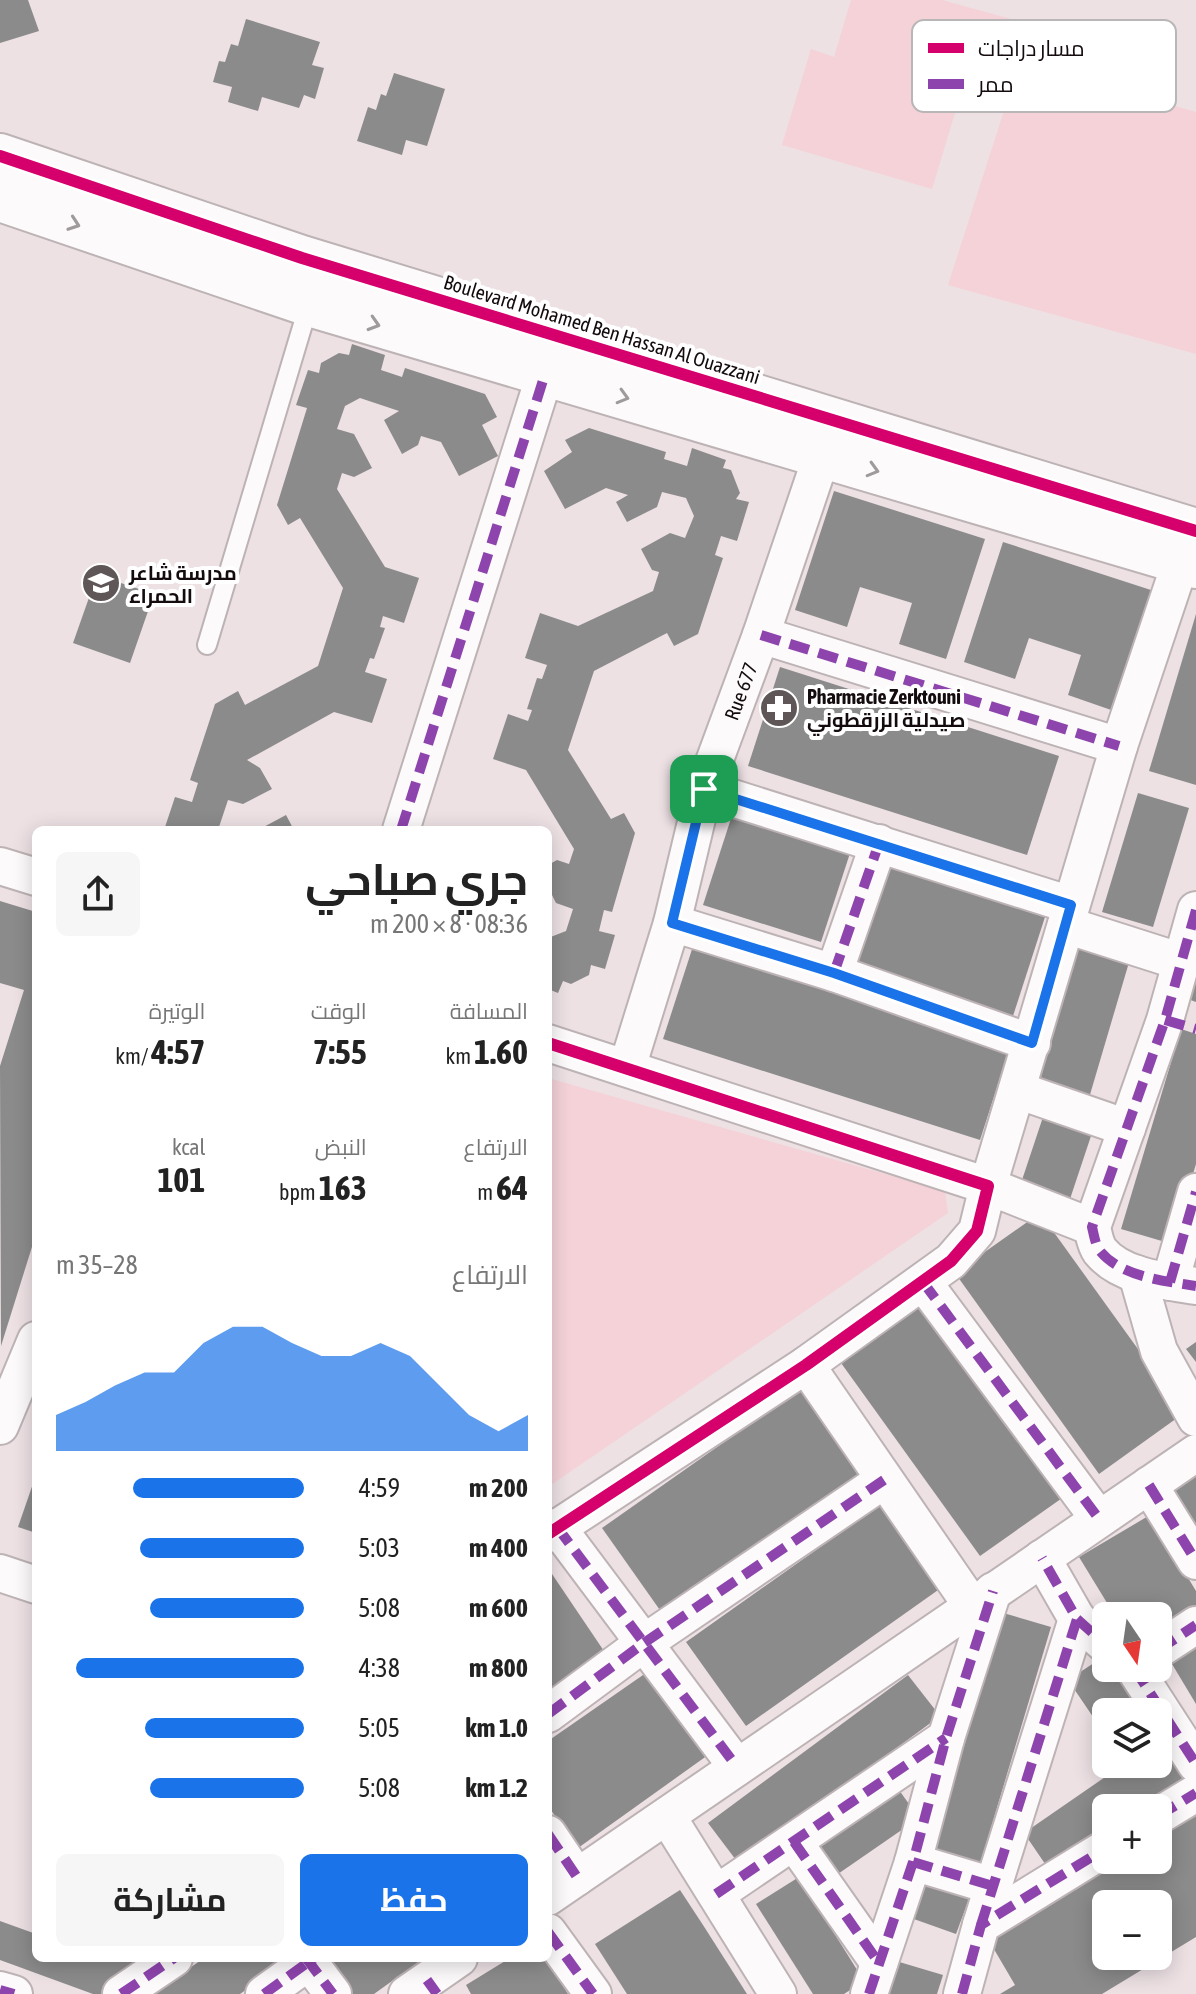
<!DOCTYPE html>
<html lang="ar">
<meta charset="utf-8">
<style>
body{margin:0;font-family:"Asap Condensed",Cairo,sans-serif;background:#f6f6f6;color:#222;direction:rtl;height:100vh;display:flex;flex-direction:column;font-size:30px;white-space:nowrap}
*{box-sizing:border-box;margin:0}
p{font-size:26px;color:#767676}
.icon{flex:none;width:44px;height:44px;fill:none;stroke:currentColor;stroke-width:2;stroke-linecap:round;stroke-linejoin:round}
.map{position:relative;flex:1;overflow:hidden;direction:ltr}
.drawer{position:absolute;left:32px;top:826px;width:520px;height:1136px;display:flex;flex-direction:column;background:#fff;border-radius:12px;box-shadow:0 4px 20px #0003;direction:rtl}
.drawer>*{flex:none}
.needle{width:52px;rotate:167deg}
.fabs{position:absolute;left:1092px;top:1602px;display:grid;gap:16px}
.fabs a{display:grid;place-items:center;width:80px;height:80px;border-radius:12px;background:#fff;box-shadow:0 4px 20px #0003;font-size:40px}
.pin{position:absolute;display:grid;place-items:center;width:68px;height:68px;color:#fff;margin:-34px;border-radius:16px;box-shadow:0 4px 12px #0006}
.round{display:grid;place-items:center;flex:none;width:84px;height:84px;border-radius:12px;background:#f6f6f6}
.overview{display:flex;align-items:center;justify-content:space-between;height:136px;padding:0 24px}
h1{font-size:44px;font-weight:700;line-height:60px}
.metrics{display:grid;grid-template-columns:repeat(3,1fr);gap:12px;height:136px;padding:8px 24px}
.metrics div{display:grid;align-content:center}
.metrics b{font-size:34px;font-weight:700}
.metrics small{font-size:22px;font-weight:400}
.metrics p{font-size:22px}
.chart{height:224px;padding:16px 24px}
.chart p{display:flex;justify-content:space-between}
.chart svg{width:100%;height:144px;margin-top:8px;fill:#1a73e8;opacity:.7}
.button{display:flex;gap:16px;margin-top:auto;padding:16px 24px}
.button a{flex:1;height:92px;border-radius:12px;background:#1a73e8;color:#fff;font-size:32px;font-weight:700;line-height:92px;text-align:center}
.button a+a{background:#f6f6f6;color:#222}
ul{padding:0 24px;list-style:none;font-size:26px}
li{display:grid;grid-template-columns:128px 96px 1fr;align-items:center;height:60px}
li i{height:20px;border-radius:10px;background:#1a73e8}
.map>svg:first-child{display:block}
</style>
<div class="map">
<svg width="1196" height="1994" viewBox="0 0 1196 1994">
<rect width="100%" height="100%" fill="#ede1e4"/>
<g fill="#f4d2d8">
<path d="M851,0H942L1011,19L988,100L961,93L932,189L782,145L811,49L834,57Z"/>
<path d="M1020,61L1196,112V354L948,285Z"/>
<path d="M548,1078L945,1191L948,1213L548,1487Z"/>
</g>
<g fill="#8c8b8b" fill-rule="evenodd">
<path d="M0,0H28L39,31L0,43Z"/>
<path d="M246,19L320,42L312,65L324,68L315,99L304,95L299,108L262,97L258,111L228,102L232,87L213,82L219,61L225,62L231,44L238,46Z"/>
<path d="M394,73L445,89L427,146L406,140L402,155L357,141L368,107L376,110L381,94L386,96Z"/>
<path d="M352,344L385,355L381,370L402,377L405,368L485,394L497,417L482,425L498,456L459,476L441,442L421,436L418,445L402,454L384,420L399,411L360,398L345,406L337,429L354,434L372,468L354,477L342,473L337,489L385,567L419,578L404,623L383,616L380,627L385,628L374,659L370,658L365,672L387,679L372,723L334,712L247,760L260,768L272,789L243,804L228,800L218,830H164L175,797L192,802L198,783L190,780L215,704L238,691L245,705L318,666L343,588L300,518L288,525L277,505L307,408L296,405L308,370L319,373L321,363L339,353L349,355Z"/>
<path d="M589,428L666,452L664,459L687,466L692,448L726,460L723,468L731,470L740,493L736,499L749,502L737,541L721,536L715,555L723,558L698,634L674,646L667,633L594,671L568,750L611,819L624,813L635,833L612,912L604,910L599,931L615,935L605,969L591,965L589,975L571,984L563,981L558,993L548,989V938L566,931L573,909L556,903L548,887V865L557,860L569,864L574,849L526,770L493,759L508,714L528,721L532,710L527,709L537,678L542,679L547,665L525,658L540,613L578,626L653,591L659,572L652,570L641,549L670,533L685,538L694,516L686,498L662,492L657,507L627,522L616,502L628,495L606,488L565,509L544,471L572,452L565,440Z"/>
<path d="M834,491L985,539L946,659L899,644L912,603L860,587L847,627L795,610Z"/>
<path d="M1003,542L1154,591L1114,711L1068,695L1081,655L1029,638L1015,679L964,662Z"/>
<path d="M97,575L154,594L130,663L73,643Z"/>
<path d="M1196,614V785L1149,771Z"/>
<path d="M780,667L1059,756L1027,855L748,766Z"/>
<path d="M1138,793L1189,808L1153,927L1102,912Z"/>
<path d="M735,806L853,844L821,942L703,905Z"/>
<path d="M286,815L294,830H258Z"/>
<path d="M885,866L1045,917L1013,1016L853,965Z"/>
<path d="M0,901L36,912V1234L1,1346L0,1066L24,990L0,983Z"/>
<path d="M695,940L1012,1041L980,1140L663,1039Z"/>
<path d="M1078,944L1130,959L1089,1098L1036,1083Z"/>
<path d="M1196,967V1002L1185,998Z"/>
<path d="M1181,1029L1196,1034V1164L1172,1244L1121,1229Z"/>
<path d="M1045,1111L1094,1127L1068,1205L1019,1189Z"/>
<path d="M1040,1213L1184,1413L1099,1474L955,1273Z"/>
<path d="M921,1296L1065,1496L980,1556L836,1356Z"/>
<path d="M1196,1342V1362L1186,1349Z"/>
<path d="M804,1386L865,1470L662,1613L602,1528Z"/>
<path d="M1196,1470V1533L1168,1487Z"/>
<path d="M36,1475V1533L18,1527Z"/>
<path d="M888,1499L948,1583L746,1726L686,1642Z"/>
<path d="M1150,1515L1196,1591V1611L1158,1634V1616H1115L1079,1557Z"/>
<path d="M552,1574L608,1657L548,1697V1577Z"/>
<path d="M1000,1612L1051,1627L979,1868L928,1852Z"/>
<path d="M1196,1643V1704L1169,1659Z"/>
<path d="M1103,1657L1106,1668H1111L1141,1712H1106V1736L1068,1680Z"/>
<path d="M656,1666L715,1750L578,1848L548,1806V1741Z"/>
<path d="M908,1675L940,1716L739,1864L708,1823Z"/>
<path d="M1158,1738L1190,1786L1157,1808H1106V1842L1054,1877L1024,1833L1124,1764H1158Z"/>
<path d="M894,1783L919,1818L835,1876L811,1841Z"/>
<path d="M1196,1813V1937L1102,1994H1000L1015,1985L988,1939L1119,1860H1158V1836ZM1106,1904H1158V1956H1106Z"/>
<path d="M799,1877L864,1981L844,1994H813L756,1904Z"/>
<path d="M924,1883L969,1899L956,1934L911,1918Z"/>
<path d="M680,1890L703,1925L747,1994H627L595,1944Z"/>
<path d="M0,1921L36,1934V1958H153L105,1994H93L0,1960Z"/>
<path d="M204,1958H291L240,1994H153Z"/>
<path d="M336,1958H424L374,1994H343L324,1967Z"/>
<path d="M510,1958H546L568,1994H471L466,1985Z"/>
<path d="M896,1961L943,1975L937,1994H886Z"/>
</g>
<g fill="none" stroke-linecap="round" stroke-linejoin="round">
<g stroke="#bdb3b5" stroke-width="22">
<path id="lane" d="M207,645L309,304"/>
</g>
<g stroke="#bdb3b5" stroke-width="40">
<g id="street">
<path d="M761,635L1119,746"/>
<path d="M704,789L1071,905"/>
<path d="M401,830L545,374"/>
<path d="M0,866L36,877"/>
<path d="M1196,910L1165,1020L1092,1227C1094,1235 1095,1244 1100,1251C1121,1277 1165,1281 1196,1286"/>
<path d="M672,923L834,973L1032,1043"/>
<path d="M1066,925L1182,962"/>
<path d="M834,973L879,843"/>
<path d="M548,1043L988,1186L977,1231L951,1261L806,1365L548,1534"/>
<path id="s1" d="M627,1068L672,923L704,789L761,635L822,455"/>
<path d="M1017,1090L1127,1128"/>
<path d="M1092,1227L988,1186L1119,746L1181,561"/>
<path d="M1137,1274L1159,1351L1196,1418"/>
<path d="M923,1282L1099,1519"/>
<path d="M1170,1282L1196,1192"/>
<path d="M806,1365L972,1606"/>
<path d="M0,1426L36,1340"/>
<path d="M1149,1485L1196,1561"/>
<path d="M557,1527L737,1767"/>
<path d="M0,1573L36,1585"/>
<path d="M1077,1619L1106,1645"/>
<path d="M1158,1650L1196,1625"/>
<path d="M1134,1668L1196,1764"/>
<path d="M548,1714L644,1643L884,1480"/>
<path d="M667,1816L778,1994"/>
<path d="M1158,1816L1196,1793"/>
<path d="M548,1834L577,1877"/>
<path d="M794,1842L879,1963"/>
<path d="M913,1862L993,1886"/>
<path d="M716,1894L946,1738"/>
<path d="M548,1897L1196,1453"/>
<path d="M981,1925L1077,1619L1042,1558"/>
<path d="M548,1932L593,1994"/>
<path d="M306,1958L333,1994"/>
<path d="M0,1990L14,1994"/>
<path d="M121,1994L174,1958"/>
<path d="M264,1994L314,1958"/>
<path d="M407,1994L459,1958"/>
<path d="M869,1994L913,1862L946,1738L993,1591"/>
<path d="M962,1994L981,1925L1106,1848"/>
</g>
</g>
<g stroke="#bdb3b5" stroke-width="48">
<g id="secondary">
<path d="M0,156L302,258L1196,531"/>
<path d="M0,199L309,304L1196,566"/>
</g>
</g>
<use href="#lane" stroke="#fcfafb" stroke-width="18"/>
<use href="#street" stroke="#fcfafb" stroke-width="36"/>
<use href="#secondary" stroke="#fcfafb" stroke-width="44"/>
<g stroke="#8e44ad" stroke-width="10" stroke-dasharray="20 10" stroke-linecap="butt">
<path d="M761,635L1119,746"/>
<path d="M704,789L1071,905"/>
<path d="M401,830L545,374"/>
<path d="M1196,910L1165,1020L1092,1227C1094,1235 1095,1244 1100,1251C1121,1277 1165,1281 1196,1286"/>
<path d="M672,923L834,973L1032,1043"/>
<path d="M834,973L879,843"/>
<path d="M1165,1020L1196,1029"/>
<path d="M923,1282L1099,1519"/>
<path d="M1170,1282L1196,1192"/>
<path d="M1149,1485L1196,1561"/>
<path d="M557,1527L737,1767"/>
<path d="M1077,1619L1106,1645"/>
<path d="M1158,1650L1196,1625"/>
<path d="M1134,1668L1196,1764"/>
<path d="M548,1714L644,1643L884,1480"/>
<path d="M1158,1816L1196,1793"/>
<path d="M548,1834L577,1877"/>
<path d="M794,1842L879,1963"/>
<path d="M913,1862L993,1886"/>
<path d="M716,1894L946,1738"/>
<path d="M981,1925L1077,1619L1042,1558"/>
<path d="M548,1932L593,1994"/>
<path d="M306,1958L333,1994"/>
<path d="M427,1980L437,1994"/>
<path d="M0,1990L14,1994"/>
<path d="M121,1994L174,1958"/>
<path d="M264,1994L314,1958"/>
<path d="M869,1994L913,1862L946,1738L993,1591"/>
<path d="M962,1994L981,1925L1106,1848"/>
</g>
<g stroke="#fff" stroke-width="17">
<g id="cycleway">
<path d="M0,156L302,258L1196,531"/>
<path d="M548,1043L988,1186L977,1231L951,1261L806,1365L548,1534"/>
</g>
</g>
<use href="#cycleway" stroke="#d6006c" stroke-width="12"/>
</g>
<defs><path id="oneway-chevron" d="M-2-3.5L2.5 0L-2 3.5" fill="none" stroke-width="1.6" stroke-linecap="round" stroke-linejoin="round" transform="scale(2)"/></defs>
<g stroke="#9f9a9c">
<use href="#oneway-chevron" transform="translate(74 224) rotate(19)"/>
<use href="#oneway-chevron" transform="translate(374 324) rotate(17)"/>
<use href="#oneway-chevron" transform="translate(623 397) rotate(16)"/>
<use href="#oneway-chevron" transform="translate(873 470) rotate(16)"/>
</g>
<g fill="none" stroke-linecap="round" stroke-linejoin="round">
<g stroke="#fff" stroke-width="16">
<path id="route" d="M704,789L1071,905L1032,1043L834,973L672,923Z"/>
</g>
<use href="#route" stroke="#1a73e8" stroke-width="10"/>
</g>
<defs>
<g id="school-disc" transform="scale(2)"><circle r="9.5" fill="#5f5658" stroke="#fff"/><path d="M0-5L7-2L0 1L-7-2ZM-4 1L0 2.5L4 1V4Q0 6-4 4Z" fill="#fff"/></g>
<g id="pharmacy-disc" transform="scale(2)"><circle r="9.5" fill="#5f5658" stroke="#fff"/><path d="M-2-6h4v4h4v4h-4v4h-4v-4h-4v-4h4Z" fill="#fff"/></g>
</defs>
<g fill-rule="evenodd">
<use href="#school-disc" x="101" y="583"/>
<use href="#pharmacy-disc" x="779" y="708"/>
</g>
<g text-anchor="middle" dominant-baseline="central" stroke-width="8" stroke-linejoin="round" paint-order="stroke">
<g font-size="20" fill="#130b0d" stroke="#fff">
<text transform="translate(602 329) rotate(17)">Boulevard Mohamed Ben Hassan Al Ouazzani</text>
<text stroke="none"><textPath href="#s1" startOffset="394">Rue 677</textPath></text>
</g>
<g font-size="20" font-weight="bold" fill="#130b0d" stroke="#fff" text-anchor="start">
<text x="129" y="572">مدرسة شاعر<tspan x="129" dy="23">الحمراء</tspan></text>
<text x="807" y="696">Pharmacie Zerktouni<tspan x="807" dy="23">صيدلية الزرقطوني</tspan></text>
</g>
</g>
<rect x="912" y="20" width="264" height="92" rx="12" fill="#fff" stroke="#b8b6b6" stroke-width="2"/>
<rect x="928" y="43" width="36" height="10" fill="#d6006c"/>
<rect x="928" y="79" width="36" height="10" fill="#8e44ad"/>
<g font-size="22" fill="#130b0d">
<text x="978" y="56">مسار دراجات</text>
<text x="978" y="92">ممر</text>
</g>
</svg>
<div class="fabs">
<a><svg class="needle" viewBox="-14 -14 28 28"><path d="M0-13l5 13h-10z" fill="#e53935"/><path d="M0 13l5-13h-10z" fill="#767676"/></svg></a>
<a><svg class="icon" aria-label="layers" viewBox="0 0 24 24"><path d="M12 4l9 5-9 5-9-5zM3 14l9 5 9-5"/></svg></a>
<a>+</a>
<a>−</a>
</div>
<div class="pin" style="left:704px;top:789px;background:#1e9e55"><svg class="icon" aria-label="arrive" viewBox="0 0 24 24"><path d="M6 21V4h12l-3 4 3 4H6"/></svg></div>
<section class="drawer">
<div class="overview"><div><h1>جري صباحي</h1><p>08:36 · 8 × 200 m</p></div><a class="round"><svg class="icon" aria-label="share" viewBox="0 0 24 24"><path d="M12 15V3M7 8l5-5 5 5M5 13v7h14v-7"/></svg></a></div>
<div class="metrics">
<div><p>المسافة</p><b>1.60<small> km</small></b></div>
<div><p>الوقت</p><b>7:55</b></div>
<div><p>الوتيرة</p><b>4:57<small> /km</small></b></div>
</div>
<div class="metrics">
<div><p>الارتفاع</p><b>64<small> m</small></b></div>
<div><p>النبض</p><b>163<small> bpm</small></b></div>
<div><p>kcal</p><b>101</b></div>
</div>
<div class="chart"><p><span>الارتفاع</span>28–35 m</p>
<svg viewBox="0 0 160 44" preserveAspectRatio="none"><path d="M0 44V33L10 29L20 24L30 20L40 20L50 11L60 6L70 6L80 11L90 15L100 15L110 11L120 15L130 24L140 33L150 38L160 33V44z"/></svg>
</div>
<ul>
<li><b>200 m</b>4:59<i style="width:69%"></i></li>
<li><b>400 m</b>5:03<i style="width:66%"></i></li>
<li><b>600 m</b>5:08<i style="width:62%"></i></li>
<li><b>800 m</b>4:38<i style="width:92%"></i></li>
<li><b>1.0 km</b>5:05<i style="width:64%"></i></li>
<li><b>1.2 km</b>5:08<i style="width:62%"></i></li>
</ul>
<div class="button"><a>حفظ</a><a>مشاركة</a></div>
</section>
</div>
